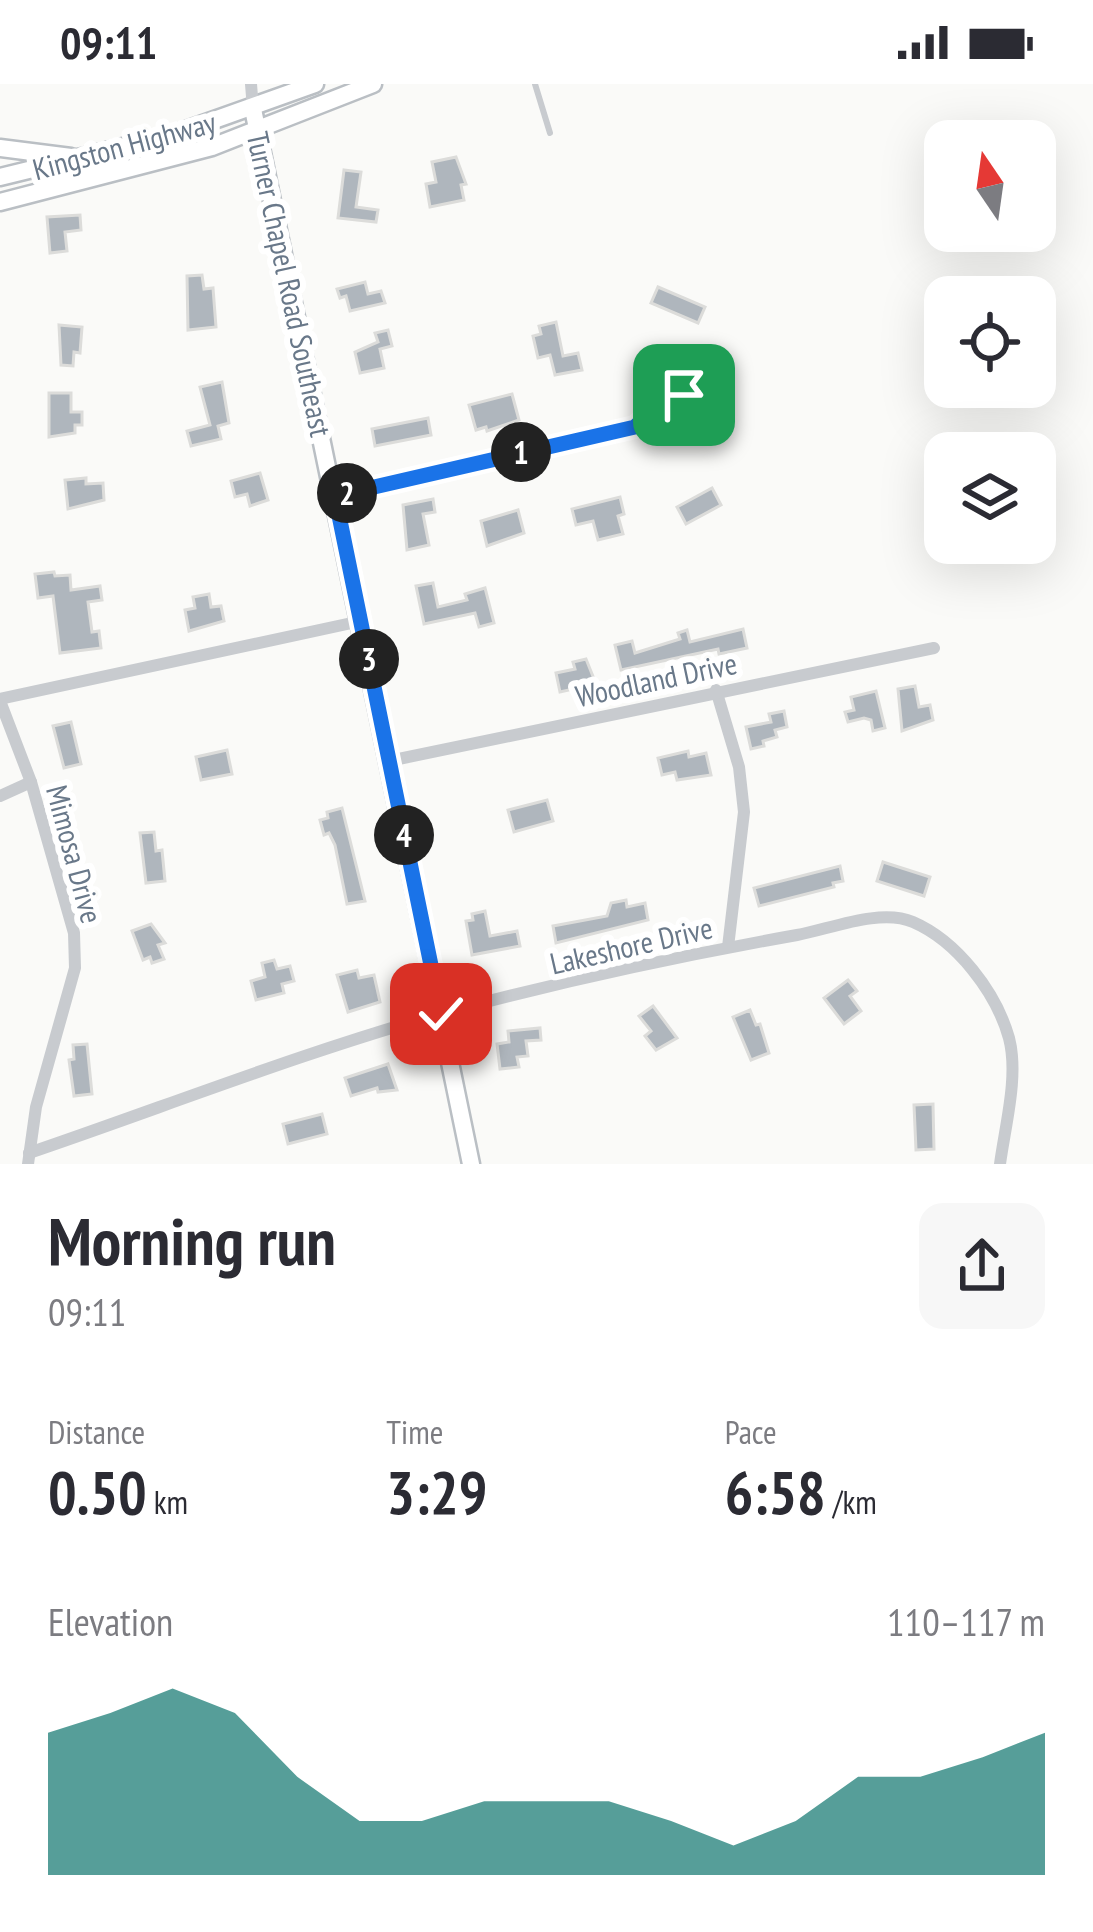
<!DOCTYPE html>
<meta charset="utf-8">
<style>
body{margin:0;font-family:"PT Sans Narrow",sans-serif;background:#f7f7f7;color:#2b2b33;height:100vh;display:flex;flex-direction:column;font-size:45px;white-space:nowrap}
*{box-sizing:border-box;margin:0}
p{font-size:39px;color:#7c7c81}
.icon{flex:none;width:66px;height:66px;fill:none;stroke:currentColor;stroke-width:2;stroke-linecap:round;stroke-linejoin:round}
.map{position:relative;height:1080px;overflow:hidden}
.panel{display:flex;flex-direction:column;background:#fff;flex:1}
.panel>*{flex:none}
.needle{width:78px;rotate:347deg}
.controls{position:absolute;left:924px;top:36px;display:grid;gap:24px}
.controls a{display:grid;place-items:center;width:132px;height:132px;border-radius:24px;background:#fff;box-shadow:0 12px 48px #0002;font-size:60px}
.pin{position:absolute;display:grid;place-items:center;width:102px;height:102px;color:#fff;margin:-51px;border-radius:24px;box-shadow:0 6px 18px #0006}
.km{position:absolute;width:60px;height:60px;margin:-30px;border-radius:50%;background:#222;color:#fff;font-size:33px;line-height:60px;text-align:center}
.round{display:grid;place-items:center;flex:none;width:126px;height:126px;border-radius:24px;background:#f7f7f7}
.head{display:flex;align-items:center;justify-content:space-between;height:204px;padding:0 48px}
h1{font-size:66px;font-weight:600;line-height:90px}
.stats{display:grid;grid-template-columns:repeat(3,1fr);gap:18px;height:204px;padding:12px 48px}
.stats div{display:grid;align-content:center}
.stats b{font-size:60px;font-weight:600}
.stats small{font-size:33px;font-weight:400}
.stats p{font-size:33px}
.chart{height:336px;padding:24px 48px}
.chart p{display:flex;justify-content:space-between}
.chart svg{width:100%;height:216px;margin-top:12px;fill:#0f766e;opacity:.7}
.status{display:flex;justify-content:space-between;align-items:center;height:84px;padding:0 60px;background:#fff;direction:ltr}
.status svg{height:33px;fill:currentColor}
.map>svg:first-child{display:block}
</style>
<div class="status"><b>09:11</b><svg viewBox="0 0 49 12"><path d="M0 12V9h3v3zM5 12V6h3v6zM10 12V3h3v9zM15 12V0h3v12zM26 1h20v11H26zM47 4h2v5h-2z"/></svg></div>
<div class="map">
<svg width="1093" height="1080" viewBox="0 0 1093 1080">
<rect width="100%" height="100%" fill="#fafaf8"/>
<g fill="#afb6bd" stroke="#dcdcda" stroke-width="3">
<path d="M456,73L466,100L461,101L464,116L430,123L426,100L436,98L432,78Z"/>
<path d="M344,86L361,88L356,123L378,126L376,138L338,134Z"/>
<path d="M80,131L81,146L65,148L67,167L50,169L47,133Z"/>
<path d="M202,191L204,205L213,204L216,243L188,246L187,192Z"/>
<path d="M365,198L368,210L381,207L385,219L350,227L346,212L340,214L337,205Z"/>
<path d="M658,203L705,223L698,239L651,219Z"/>
<path d="M556,238L563,272L578,269L582,286L555,291L550,271L538,274L533,252L541,250L539,242Z"/>
<path d="M59,241L82,243L80,269L74,268L73,282L61,281Z"/>
<path d="M388,246L392,262L380,265L384,284L360,289L355,268L378,258L375,249Z"/>
<path d="M222,298L229,339L218,342L221,355L191,362L187,347L210,341L200,303Z"/>
<path d="M49,309H71V328H82V341H75V349L49,353Z"/>
<path d="M512,310L519,336L487,347L486,343L476,346L469,321Z"/>
<path d="M428,334L431,351L375,362L372,345Z"/>
<path d="M260,389L268,416L250,422L247,410L235,413L231,397Z"/>
<path d="M86,394V400L103,399L104,416L68,425L65,396Z"/>
<path d="M712,404L721,421L686,440L677,423Z"/>
<path d="M620,413L624,430L618,432L623,450L598,456L593,437L576,441L572,425Z"/>
<path d="M433,415L435,428L423,430L429,461L407,466L403,421Z"/>
<path d="M518,426L524,449L487,462L481,437Z"/>
<path d="M54,488L55,492L70,491L71,506L100,502L102,516L88,518L92,548L99,547L101,564L60,569L53,512L38,514L35,490Z"/>
<path d="M433,499L438,523L467,516L465,510L485,504L494,539L479,543L475,529L424,540L416,502Z"/>
<path d="M209,510L211,523L221,522L224,537L189,547L185,526L195,524L193,513Z"/>
<path d="M743,545L747,564L719,570L718,565L621,586L615,561L632,557L635,569L680,555L678,549L687,546L690,558Z"/>
<path d="M586,575L596,600L560,608L556,589L575,585L573,578Z"/>
<path d="M915,602L919,623L930,621L933,636L902,647L898,605Z"/>
<path d="M876,607L885,644L873,647L871,636L864,634L848,638L845,628L854,626L851,613Z"/>
<path d="M784,627L787,643L775,646L777,653L763,657L764,662L751,665L746,643L771,638L769,630Z"/>
<path d="M71,638L81,680L64,684L53,642Z"/>
<path d="M227,666L232,690L201,696L196,673Z"/>
<path d="M688,667L689,673L706,669L711,691L677,696L675,688L662,691L658,674Z"/>
<path d="M547,716L553,737L514,748L508,726Z"/>
<path d="M342,724L365,817L347,820L335,761L329,749L324,751L320,736L328,734L327,728Z"/>
<path d="M154,748L156,767L162,766L165,797L146,799L140,749Z"/>
<path d="M883,778L930,793L924,812L877,797Z"/>
<path d="M840,782L843,797L833,799L834,803L759,822L754,804Z"/>
<path d="M626,816L627,823L645,819L648,836L556,859L553,842L607,832L611,819Z"/>
<path d="M485,827L490,852L517,847L520,862L472,871L466,837L473,836L472,830Z"/>
<path d="M151,840L165,859L158,861L164,875L152,879L150,873L143,876L132,847Z"/>
<path d="M274,876L277,885L290,882L294,897L282,900L284,909L256,916L251,897L265,893L262,879Z"/>
<path d="M357,886L359,894L374,891L380,918L348,928L337,891Z"/>
<path d="M848,896L857,907L850,912L861,927L844,940L824,914Z"/>
<path d="M653,922L677,954L656,966L645,952L651,947L639,932Z"/>
<path d="M750,926L756,941L760,940L769,969L751,976L733,933Z"/>
<path d="M540,944L541,956L526,957L528,972L517,973L519,983L500,985L497,960L509,958L508,947Z"/>
<path d="M87,960L92,1010L74,1012L69,976L74,975L73,961Z"/>
<path d="M388,980L397,1006L378,1008L377,1004L351,1012L345,994Z"/>
<path d="M933,1020L934,1065L916,1066L914,1021Z"/>
<path d="M322,1030L327,1050L288,1060L283,1040Z"/>
</g>
<g fill="none" stroke-linecap="round" stroke-linejoin="round">
<g stroke="#babfc4" stroke-width="21">
<g id="secondary">
<path d="M253,25L471,1080"/>
<path d="M0,64L71,73"/>
<path d="M0,93L172,51L315,0"/>
<path d="M0,118L212,63L373,0"/>
</g>
</g>
<path stroke="#c8cbcf" stroke-width="6" d="M535,0L550,49"/>
<g stroke="#c8cbcf" stroke-width="12">
<path d="M251,0L253,25"/>
<path d="M335,412L625,344C653,343 680,372 700,336L691,317L676,310L655,322L635,343"/>
<path d="M716,606L739,683L744,728L728,863"/>
<path d="M0,615L361,537"/>
<path d="M0,617L31,698L74,849L75,884L36,1023L28,1080"/>
<path d="M389,677L934,564"/>
<path d="M0,712L31,698"/>
<path d="M29,1069C164,1023 306,967 443,929C559,898 679,872 797,851C830,845 880,824 913,838C957,857 996,908 1009,954C1019,992 1005,1042 1000,1080"/>
</g>
<use href="#secondary" stroke="#fff" stroke-width="16"/>
</g>
<g fill="none" stroke-linecap="round" stroke-linejoin="round">
<g stroke="#fff" stroke-width="24">
<path id="route" d="M441,930L335,412L635,343L666,313L684,311"/>
</g>
<use href="#route" stroke="#1a73e8" stroke-width="15"/>
</g>
<g text-anchor="middle" dominant-baseline="central" stroke-width="12" stroke-linejoin="round" paint-order="stroke">
<g font-size="30" fill="#697889" stroke="#fff">
<text transform="translate(124 61) rotate(-15)">Kingston Highway</text>
<text transform="translate(290 200) rotate(78)">Turner Chapel Road Southeast</text>
<text transform="translate(656 595) rotate(-12)">Woodland Drive</text>
<text transform="translate(75 770) rotate(75)">Mimosa Drive</text>
<text transform="translate(631 861) rotate(-13)">Lakeshore Drive</text>
</g>
</g>
</svg>
<div class="controls">
<a><svg class="needle" viewBox="-14 -14 28 28"><path d="M0-13l5 13h-10z" fill="#e53935"/><path d="M0 13l5-13h-10z" fill="#7c7c81"/></svg></a>
<a><svg class="icon" aria-label="locate" viewBox="0 0 24 24"><circle cx="12" cy="12" r="6"/><path d="M12 2v4M12 18v4M2 12h4M18 12h4"/></svg></a>
<a><svg class="icon" aria-label="layers" viewBox="0 0 24 24"><path d="M12 4l9 5-9 5-9-5zM3 14l9 5 9-5"/></svg></a>
</div>
<div class="pin" style="left:684px;top:311px;background:#1e9e55"><svg class="icon" aria-label="arrive" viewBox="0 0 24 24"><path d="M6 21V4h12l-3 4 3 4H6"/></svg></div>
<div class="pin" style="left:441px;top:930px;background:#d93025"><svg class="icon" aria-label="check" viewBox="0 0 24 24"><path d="M5 12l5 5 9-10"/></svg></div>
<b class="km" style="left:521px;top:368px">1</b>
<b class="km" style="left:347px;top:409px">2</b>
<b class="km" style="left:369px;top:575px">3</b>
<b class="km" style="left:404px;top:751px">4</b>
</div>
<section class="panel">
<div class="head"><div><h1>Morning run</h1><p>09:11</p></div><a class="round"><svg class="icon" aria-label="share" viewBox="0 0 24 24"><path d="M12 15V3M7 8l5-5 5 5M5 13v7h14v-7"/></svg></a></div>
<div class="stats">
<div><p>Distance</p><b>0.50<small> km</small></b></div>
<div><p>Time</p><b>3:29</b></div>
<div><p>Pace</p><b>6:58<small> /km</small></b></div>
</div>
<div class="chart"><p><span>Elevation</span>110–117 m</p>
<svg viewBox="0 0 160 44" preserveAspectRatio="none"><path d="M0 44V15L10 11L20 6L30 11L40 24L50 33L60 33L70 29L80 29L90 29L100 33L110 38L120 33L130 24L140 24L150 20L160 15V44z"/></svg>
</div>
</section>
